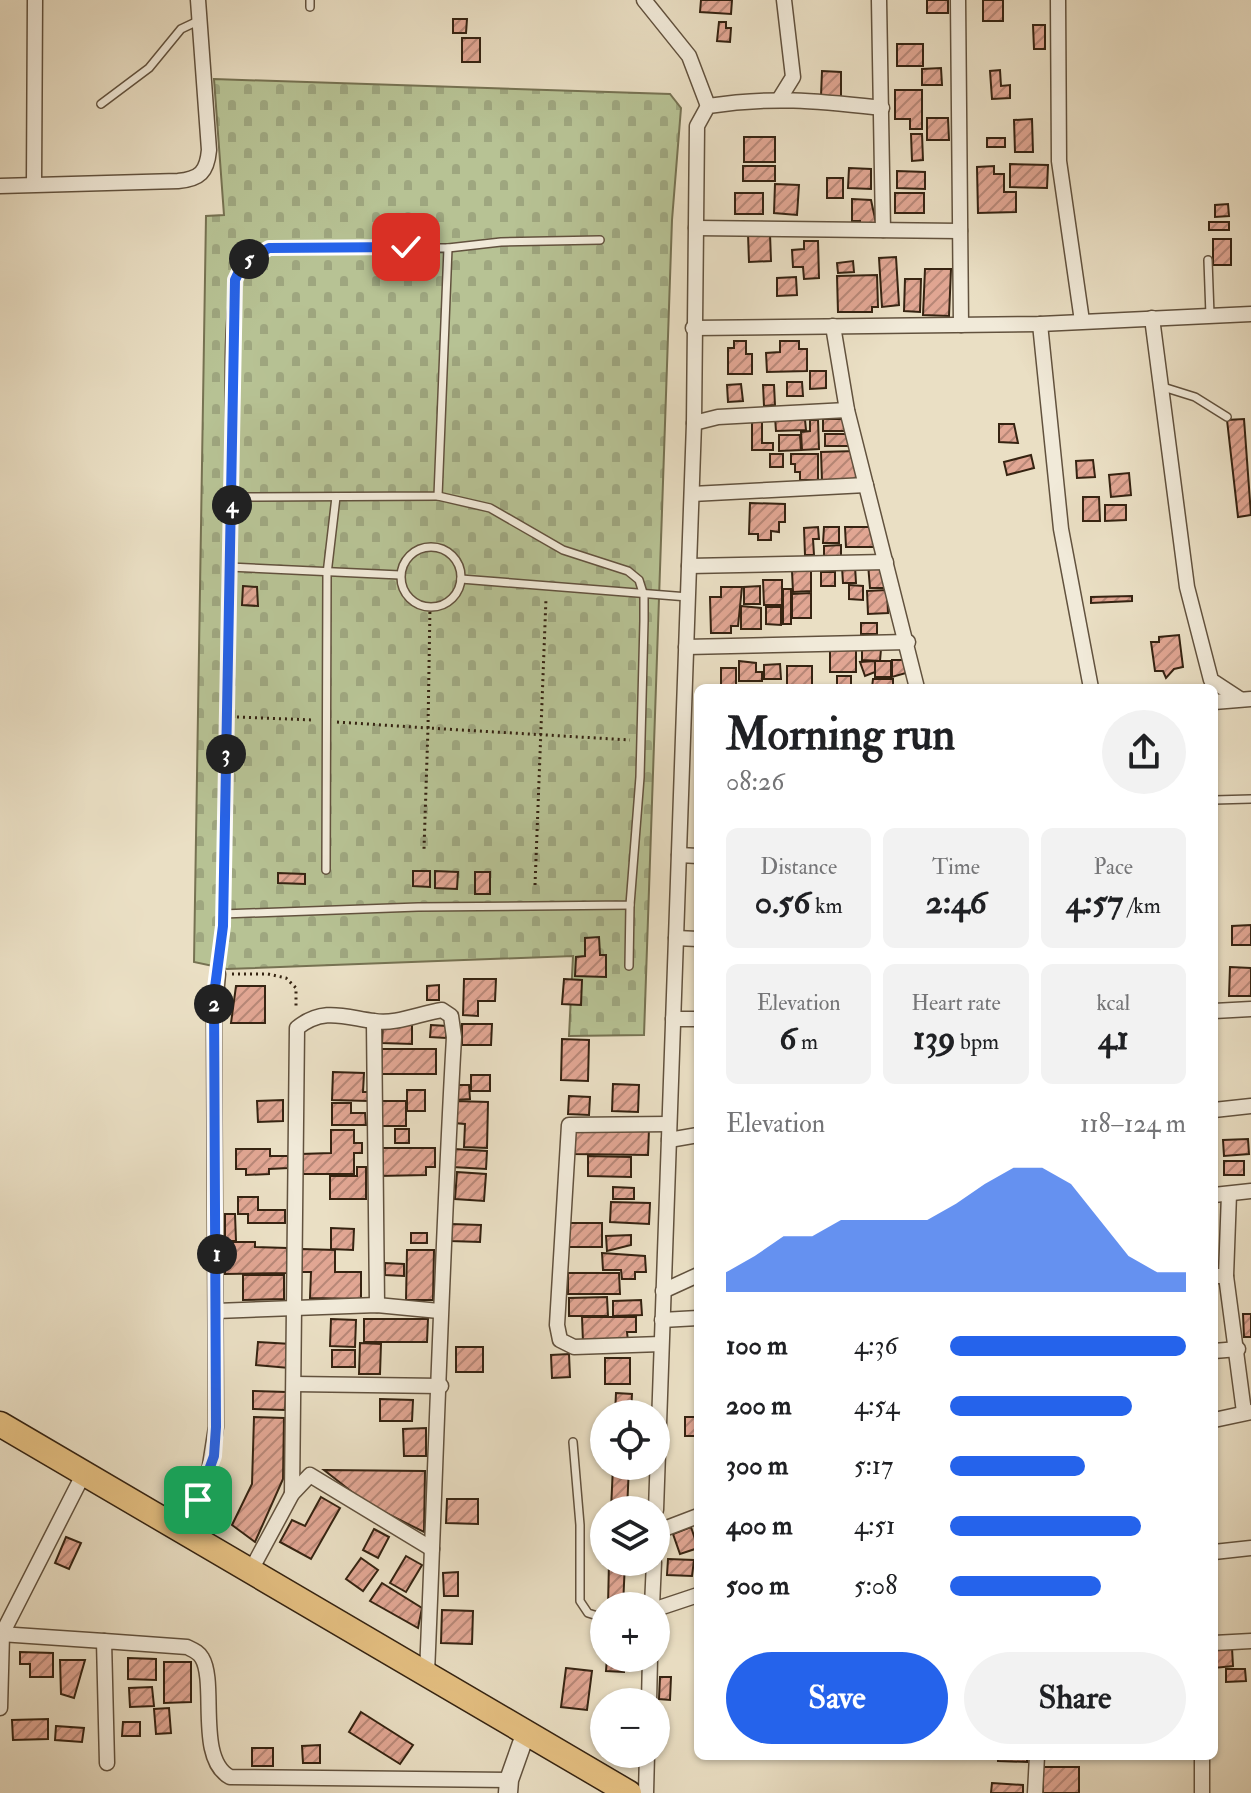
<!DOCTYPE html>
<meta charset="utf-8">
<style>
body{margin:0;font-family:"IM FELL Double Pica",serif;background:#f2f2f2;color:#202124;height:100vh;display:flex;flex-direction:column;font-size:30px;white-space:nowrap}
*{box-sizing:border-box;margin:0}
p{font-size:26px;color:#757577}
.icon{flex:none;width:44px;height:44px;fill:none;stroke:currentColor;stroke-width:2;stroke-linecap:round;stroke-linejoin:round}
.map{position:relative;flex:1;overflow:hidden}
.panel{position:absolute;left:694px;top:684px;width:524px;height:1076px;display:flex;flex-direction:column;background:#fff;border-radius:12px;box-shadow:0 2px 6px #0004}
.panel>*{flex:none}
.fabs{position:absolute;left:590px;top:1400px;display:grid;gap:16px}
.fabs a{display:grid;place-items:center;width:80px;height:80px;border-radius:50%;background:#fff;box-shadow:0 2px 6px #0004;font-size:40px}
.pin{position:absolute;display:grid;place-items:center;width:68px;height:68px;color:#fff;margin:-34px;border-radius:16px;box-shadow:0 4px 12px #0006}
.km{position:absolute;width:40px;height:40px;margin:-20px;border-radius:50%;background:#222;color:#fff;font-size:22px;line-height:40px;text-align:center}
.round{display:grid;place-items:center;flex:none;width:84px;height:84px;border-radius:42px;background:#f2f2f2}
.headline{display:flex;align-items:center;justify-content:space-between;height:136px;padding:0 32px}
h1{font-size:44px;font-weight:700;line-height:60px}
.stats{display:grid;grid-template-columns:repeat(3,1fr);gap:12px;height:136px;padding:8px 32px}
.stats div{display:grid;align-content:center;border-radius:12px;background:#f2f2f2;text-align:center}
.stats b{font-size:34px;font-weight:700}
.stats small{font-size:22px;font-weight:400}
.stats p{font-size:22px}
.chart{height:224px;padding:16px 32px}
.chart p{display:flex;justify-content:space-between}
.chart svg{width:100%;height:144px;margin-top:8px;fill:#2563eb;opacity:.7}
.primary-button{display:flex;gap:16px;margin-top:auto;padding:16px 32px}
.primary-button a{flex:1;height:92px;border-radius:48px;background:#2563eb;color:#fff;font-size:32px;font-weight:700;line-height:92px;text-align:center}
.primary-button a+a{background:#f2f2f2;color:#202124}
ul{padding:0 32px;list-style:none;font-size:26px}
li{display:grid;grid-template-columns:128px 96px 1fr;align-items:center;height:60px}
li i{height:20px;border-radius:10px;background:#2563eb}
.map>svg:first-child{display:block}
</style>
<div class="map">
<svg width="1251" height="1793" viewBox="0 0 1251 1793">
<defs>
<pattern id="cemetery-stones" width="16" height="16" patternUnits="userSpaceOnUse" patternTransform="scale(2)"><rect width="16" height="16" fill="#b7c294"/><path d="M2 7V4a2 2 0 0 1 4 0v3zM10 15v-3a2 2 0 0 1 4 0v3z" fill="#9ea67f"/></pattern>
<pattern id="building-hatch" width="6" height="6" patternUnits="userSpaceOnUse" patternTransform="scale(2)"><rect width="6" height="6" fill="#e1a693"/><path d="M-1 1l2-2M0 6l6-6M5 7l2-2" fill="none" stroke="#b78777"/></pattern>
</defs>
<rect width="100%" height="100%" fill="#eadfc4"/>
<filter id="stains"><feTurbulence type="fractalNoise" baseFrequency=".0025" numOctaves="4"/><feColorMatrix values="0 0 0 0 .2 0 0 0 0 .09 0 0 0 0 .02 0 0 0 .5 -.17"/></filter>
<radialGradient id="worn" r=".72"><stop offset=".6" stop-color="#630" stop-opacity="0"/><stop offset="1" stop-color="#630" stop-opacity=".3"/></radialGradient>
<path fill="url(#cemetery-stones)" stroke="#767252" stroke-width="2" d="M214,79L670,94L681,108L672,220L644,1035L569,1036L573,956L227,969L194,962L206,216L224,215Z"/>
<g fill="url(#building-hatch)" stroke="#352311" stroke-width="2">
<path d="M701,0H732L731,14L700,12Z"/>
<rect x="927" y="0" width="21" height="13"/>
<rect x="983" y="0" width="20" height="21"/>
<path d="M453,19H467L466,33H453Z"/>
<path d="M719,22H726V28H731L730,42L717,41Z"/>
<path d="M1033,25H1045V49H1034Z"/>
<rect x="462" y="38" width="18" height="24"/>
<rect x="897" y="44" width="26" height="22"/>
<path d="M941,68L942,85H922V69Z"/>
<path d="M1000,70L1001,86L1010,85V98L992,99L990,71Z"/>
<path d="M822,71L841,72V96H821Z"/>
<path d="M895,90H922V129H910V119H895Z"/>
<path d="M927,118H948L949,140H927Z"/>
<path d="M1032,119L1033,152H1015L1014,120Z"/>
<path d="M911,134H922L923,160L912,161Z"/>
<rect x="744" y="137" width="31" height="25"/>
<rect x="987" y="138" width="18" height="9"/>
<path d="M1010,164L1048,165L1047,188L1010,187Z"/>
<rect x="743" y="166" width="32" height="15"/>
<path d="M994,166V174H1004V192H1016V212L978,213L977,167Z"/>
<path d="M849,168L871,169V189L848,188Z"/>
<path d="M897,171L925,172V189L897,188Z"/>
<rect x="827" y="178" width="16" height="20"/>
<path d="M775,184L799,185L797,215L774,213Z"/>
<rect x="735" y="193" width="28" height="21"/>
<rect x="895" y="193" width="29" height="20"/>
<path d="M852,199L871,200L876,223L860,226V221H852Z"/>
<path d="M1228,204L1229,216L1215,217V205Z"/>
<rect x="1209" y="222" width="20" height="8"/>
<path d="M748,234H770L771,261L749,262Z"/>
<rect x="1213" y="239" width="18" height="26"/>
<path d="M804,241H818L819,278L804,279L803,267H793L792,250L804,249Z"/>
<path d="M896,257L899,305L882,307L879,258Z"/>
<path d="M853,261L854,272L838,273L837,263Z"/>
<path d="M925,269H951L949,316L923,315Z"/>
<path d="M877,275L878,307H872V312H838L837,276Z"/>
<path d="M796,277L797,295L777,296V278Z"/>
<path d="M905,279H921L920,312L904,311Z"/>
<path d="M734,341H746V354H752V374H728V348H734Z"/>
<path d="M780,341H799V349H807V371L767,372L766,353L780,352Z"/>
<path d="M810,371H826V388L810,389Z"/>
<path d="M787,382H802L803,396H787Z"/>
<path d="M741,384L743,401L728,402L727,385Z"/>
<path d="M763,385H774L775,405L764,406Z"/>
<path d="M775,417L805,420L806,430L776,431Z"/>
<path d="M823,419H846L847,431H823Z"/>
<path d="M1244,419L1251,515L1238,517L1227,420Z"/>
<path d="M810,420H818L819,449L802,450L801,432L810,431Z"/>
<path d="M752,422H762V443H773V450H752Z"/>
<path d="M999,424H1014L1018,443L999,442Z"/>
<rect x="825" y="434" width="24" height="12"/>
<path d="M779,435H800L801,450L779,451Z"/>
<path d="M856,451V480L822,481L821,452Z"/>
<rect x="770" y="454" width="13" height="13"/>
<path d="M791,454H818V480H800V472H795V464H791Z"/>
<path d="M1031,455L1034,468L1007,475L1004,462Z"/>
<path d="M1093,460L1095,477L1077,478L1076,461Z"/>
<path d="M1129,473L1131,495L1111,497L1109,475Z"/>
<path d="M1083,497H1099L1100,521H1083Z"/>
<path d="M750,503L785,504V522H779V532L771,531V540H758V534H749Z"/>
<path d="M1105,505H1126V520L1105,521Z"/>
<path d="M818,527L819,539H813L814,555H805L804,528Z"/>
<path d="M824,527H839V543H823Z"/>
<path d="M845,527H874V547H846Z"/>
<path d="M841,545V556H824V546Z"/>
<path d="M868,564H880V571H887V588H870Z"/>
<path d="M855,566L856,583H843L842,567Z"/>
<path d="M792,571H811V591L793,592Z"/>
<rect x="821" y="572" width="14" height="14"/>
<path d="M763,580H782V605H764Z"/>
<path d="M849,585L863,586V600L849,599Z"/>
<path d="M243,586L257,587L258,606L242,605Z"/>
<path d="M760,586V604H744V587Z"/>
<path d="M721,587H742L738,626H731V633H711L710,597H721Z"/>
<rect x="783" y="589" width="8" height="35"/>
<path d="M887,590L888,613L868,614L867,591Z"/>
<path d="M811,593V618H792V594Z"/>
<path d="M1132,596V601L1091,603V597Z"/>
<path d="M741,606L761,608V629H741Z"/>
<path d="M766,607H781V625L766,624Z"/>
<rect x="861" y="623" width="16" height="11"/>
<path d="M1179,635L1183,667L1174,669L1166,678L1163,671H1155L1151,642H1159V637Z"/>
<rect x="830" y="649" width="26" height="23"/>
<path d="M862,649H881L880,661L862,660Z"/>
<path d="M892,660H907L906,673L892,677Z"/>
<path d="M739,661L756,663V672H762V681H739Z"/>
<rect x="875" y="661" width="16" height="16"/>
<path d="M875,661V672L865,676L860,662Z"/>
<path d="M780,664L781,679H764V665Z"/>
<rect x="787" y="666" width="25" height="22"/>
<path d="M721,668H736V688L721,686Z"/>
<rect x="837" y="676" width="14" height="12"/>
<path d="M873,679H893V688H872Z"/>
<path d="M413,871H430V887L413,886Z"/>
<path d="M435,871L458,872L457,889L435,888Z"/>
<rect x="475" y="872" width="15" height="22"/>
<path d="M278,873L305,874V884L278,883Z"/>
<path d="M1251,925V945H1232V926Z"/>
<path d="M599,937L600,955H606V977L575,976L576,957L585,956V938Z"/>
<path d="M1230,967L1251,968V996H1229Z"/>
<path d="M464,979H496L495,1001H478V1016L463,1015Z"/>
<path d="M564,979L582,980L581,1005L562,1004Z"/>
<path d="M439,985V1000H427V986Z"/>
<path d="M236,986H265V1023H231Z"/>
<path d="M383,1023H412V1044L382,1043Z"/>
<path d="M462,1024H492L491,1045H462Z"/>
<path d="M431,1025L447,1026L446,1038L430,1037Z"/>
<path d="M562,1039L589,1040L588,1081L561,1080Z"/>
<path d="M382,1049H436V1074H381Z"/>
<path d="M333,1072L364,1073L363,1092H369L368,1101L332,1100Z"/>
<rect x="471" y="1075" width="19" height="16"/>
<path d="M613,1084L639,1085L638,1112L612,1111Z"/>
<path d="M455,1085H469L470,1099L455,1100Z"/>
<rect x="407" y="1090" width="18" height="21"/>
<path d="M569,1096L590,1097L589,1115L568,1114Z"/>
<path d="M283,1100V1121L258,1122L257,1101Z"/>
<rect x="380" y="1101" width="26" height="25"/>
<path d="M455,1101L488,1102L487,1148L464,1147L465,1124L454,1123Z"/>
<path d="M332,1103H351V1113H365L366,1125H332Z"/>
<path d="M573,1128L649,1129L648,1155L573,1154Z"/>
<rect x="395" y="1129" width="14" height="14"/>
<path d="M331,1130H354V1143H362V1153H354V1174H301V1154L331,1153Z"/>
<path d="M1248,1139L1249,1154L1224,1156L1223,1140Z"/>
<path d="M379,1148H435V1167H426V1175L379,1176Z"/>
<path d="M236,1149H270V1156H288V1168L269,1169V1174L246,1175V1169H236Z"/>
<path d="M454,1149L487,1151L486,1169L453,1167Z"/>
<path d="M588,1156L631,1157V1177L588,1176Z"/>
<rect x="1224" y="1161" width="20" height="14"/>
<path d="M357,1167H366V1199H330V1176H357Z"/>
<path d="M457,1172L486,1174L484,1201L455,1199Z"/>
<path d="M613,1187L634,1188V1199H613Z"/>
<path d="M238,1197H258V1210H285V1223H248V1214H238Z"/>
<path d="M611,1202L650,1203L649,1224L610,1222Z"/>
<path d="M225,1214H235L236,1241H225Z"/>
<rect x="567" y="1223" width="35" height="24"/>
<path d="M451,1224L481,1225L480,1242L450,1241Z"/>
<path d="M331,1228L354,1229L353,1250L331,1249Z"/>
<rect x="411" y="1233" width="16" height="10"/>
<path d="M631,1235V1245L607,1251L606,1236Z"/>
<path d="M226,1242H255V1247L287,1248V1273L225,1274Z"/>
<path d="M302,1249L335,1250V1272H361V1299L310,1298L311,1272H301Z"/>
<path d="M407,1250H434L433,1300H406Z"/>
<path d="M602,1253L645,1256L646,1272H635V1279H622L621,1270H603Z"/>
<path d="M385,1263L404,1264V1276L385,1275Z"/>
<path d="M568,1273H619L620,1294H568Z"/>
<path d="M243,1275H284V1299L243,1300Z"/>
<path d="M607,1297L608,1316H569V1298Z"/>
<path d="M641,1300L642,1315L613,1316V1301Z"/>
<path d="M1243,1314H1251V1337H1244Z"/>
<path d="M582,1317H636V1332H627L628,1341L583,1342Z"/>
<path d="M331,1319L356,1320L355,1347L330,1346Z"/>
<path d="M364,1319H428L427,1342H364Z"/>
<path d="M258,1342L291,1344L289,1368L256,1365Z"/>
<path d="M360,1343L381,1344L380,1374H359Z"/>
<rect x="456" y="1347" width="27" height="25"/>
<rect x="332" y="1350" width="23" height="17"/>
<path d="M569,1354L570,1377L552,1378L551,1355Z"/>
<rect x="605" y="1358" width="25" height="26"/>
<path d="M253,1391L286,1392L285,1410L253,1409Z"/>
<path d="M616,1393L632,1394L631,1414H615Z"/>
<path d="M380,1399L413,1400L412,1421H380Z"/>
<path d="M254,1417L284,1418L283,1479L255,1542L232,1525L252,1484Z"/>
<rect x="685" y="1417" width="13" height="19"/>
<path d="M426,1428V1456H404L403,1429Z"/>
<path d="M613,1466H629L627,1510H611Z"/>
<path d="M324,1470L425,1471L424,1532L366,1503Z"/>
<path d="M321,1497L340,1508L311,1559L280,1542L292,1520L305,1526Z"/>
<path d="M447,1499H478V1524L446,1523Z"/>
<path d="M691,1527L698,1548L680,1554L673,1534Z"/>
<path d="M374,1529L389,1537L378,1558L363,1550Z"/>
<path d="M66,1537L81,1543L69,1569L55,1563Z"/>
<path d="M406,1556L422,1565L406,1592L390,1583Z"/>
<path d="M361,1558L378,1570L363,1591L346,1579Z"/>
<path d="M668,1559L694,1560L692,1576L667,1575Z"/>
<path d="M609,1562H625L623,1606H608Z"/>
<path d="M458,1572V1596H444L443,1573Z"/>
<path d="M382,1583L422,1608L418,1628L370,1601Z"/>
<path d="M442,1610L473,1611L472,1644L441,1643Z"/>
<path d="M1232,1648L1233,1666L1214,1668V1649Z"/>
<path d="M20,1652L53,1653V1677H30V1664H20Z"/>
<path d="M128,1658L156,1659V1680L128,1679Z"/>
<path d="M607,1658H624V1672L606,1671Z"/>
<path d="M60,1660H85L74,1698L61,1694Z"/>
<path d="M164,1662H191V1702L164,1703Z"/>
<path d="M566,1668L592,1671L587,1710L561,1707Z"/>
<path d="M1226,1669H1245L1246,1681L1226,1682Z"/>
<path d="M660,1677H671L670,1700L659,1699Z"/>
<path d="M152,1687L154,1706L130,1707L129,1688Z"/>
<path d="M169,1708L171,1733L156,1734L154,1709Z"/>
<path d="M361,1712L413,1745L400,1764L349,1732Z"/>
<path d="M48,1719V1739L13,1740L12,1720Z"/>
<path d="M123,1722H140V1736H122Z"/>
<path d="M56,1726L84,1728L82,1742L55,1740Z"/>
<path d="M320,1745V1763H303L302,1746Z"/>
<rect x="252" y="1748" width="21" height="18"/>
<path d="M998,1756H1027V1762L998,1761Z"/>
<rect x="1043" y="1767" width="36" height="26"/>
<path d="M992,1783L1023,1785V1793H991Z"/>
</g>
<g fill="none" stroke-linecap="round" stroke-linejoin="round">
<g stroke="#62523e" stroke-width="10">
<g id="service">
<path d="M310,7V0"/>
<path d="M101,104L149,68L181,29L198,21"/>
<path d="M269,248H448L438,496L232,497C232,453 221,295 243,264C249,256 260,252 269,248Z"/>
<path d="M448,248L501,242L600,240"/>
<path d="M1208,260L1210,315"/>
<path d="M1163,387L1195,397L1227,417"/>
<circle cx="431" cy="577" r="30"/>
<path d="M229,567L400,575"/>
<path d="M461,579L688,597"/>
<path d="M1214,800L1251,799"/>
<path d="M326,870L327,574L336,497"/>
<path d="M223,914L418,907L630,905L640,777L644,621V596L639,580L628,571L563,550L490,508L438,496"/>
<path d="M629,966L630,905"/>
<path d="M218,974L223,926L232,497"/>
<path d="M573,1442L580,1525V1601L588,1613L604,1618"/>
</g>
</g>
<g stroke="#62523e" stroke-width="17">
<g id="minor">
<path d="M644,0L689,56L708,106"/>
<path d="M879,0L883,230"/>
<path d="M958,0L961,325"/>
<path d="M1058,0L1059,161L1082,321"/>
<path d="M780,98L793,77L784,0"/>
<path d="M34,183L35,0"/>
<path d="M0,186L178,181C200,179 207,172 209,150L198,0"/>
<path d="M696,228L960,231"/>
<path d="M1152,318L1187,587L1211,680L1240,699"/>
<path d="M1040,324L1061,529L1091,688"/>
<path d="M833,326L847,410L917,688"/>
<path d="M693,328L1040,324L1251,314"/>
<path d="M694,423L718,417L847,410"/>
<path d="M692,494L866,485"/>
<path d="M689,566L886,562"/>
<path d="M686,647L908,642"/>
<path d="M1214,702L1251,699"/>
<path d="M679,855L698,856"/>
<path d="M676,938L698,939"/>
<path d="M1214,1011L1251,1009"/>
<path d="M673,1019H698"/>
<path d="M374,1022L377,1305"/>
<path d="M1214,1110L1251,1106"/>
<path d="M669,1140L698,1135"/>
<path d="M1214,1195L1251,1191"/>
<path d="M1214,1276H1226L1244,1412"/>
<path d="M1226,1276L1229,1194"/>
<path d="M663,1291L698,1275"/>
<path d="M216,1311L377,1305L439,1311"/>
<path d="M662,1320L698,1318"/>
<path d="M661,1344L574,1347L560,1340L557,1325L569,1125L669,1124"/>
<path d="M1214,1351L1238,1349"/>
<path d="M294,1384L441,1386"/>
<path d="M1214,1420L1251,1412"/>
<path d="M292,1494L297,1028C323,1007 344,1017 374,1021C395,1025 421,1013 442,1010L451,1016L454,1037C442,1249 436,1461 427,1673"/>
<path d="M656,1510L694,423L697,126L708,106C774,96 817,101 882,108"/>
<path d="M180,1532L208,1478L216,1427L214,1017L218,974"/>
<path d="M656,1532L698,1516"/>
<path d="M1214,1552L1251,1548"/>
<path d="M250,1572L292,1494L310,1475L432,1549"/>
<path d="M652,1606L654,1562"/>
<path d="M656,1609L698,1595"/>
<path d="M0,1634L104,1641"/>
<path d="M1214,1643L1251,1641"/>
<path d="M649,1702L650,1658"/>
<path d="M0,1708L2,1634L84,1473"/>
<path d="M1202,1756V1793"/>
<path d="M107,1763L104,1641L187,1647C193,1650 199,1652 202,1658C217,1683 196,1759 230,1777L509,1780"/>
<path d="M646,1793L647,1754"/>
<path d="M1035,1793L1037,1756"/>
</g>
</g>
<g stroke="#62523e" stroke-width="21">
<path id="tertiary" d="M508,1793L509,1780L526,1732"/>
</g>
<g stroke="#352311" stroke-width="27">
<path id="primary" d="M0,1424L629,1793"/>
</g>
<g stroke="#352311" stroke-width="3" stroke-dasharray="2 4" stroke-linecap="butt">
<path d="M430,606L428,728L630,740"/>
<path d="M237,717L314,720"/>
<path d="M337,722L428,728L424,849"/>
<path d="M535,885L546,598"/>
<path d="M232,974H268L286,978L296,988V1008"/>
</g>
<use href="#service" stroke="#f1ead9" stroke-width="7"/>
<use href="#minor" stroke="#f1ead9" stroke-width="14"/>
<use href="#tertiary" stroke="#f1ead9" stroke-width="18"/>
<use href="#primary" stroke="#e5c082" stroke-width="24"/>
</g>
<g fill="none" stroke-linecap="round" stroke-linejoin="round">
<g stroke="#fff" stroke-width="16">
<path id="route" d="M198,1500L214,1456L216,1427L214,995L223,926L235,280L243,263L269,248L406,247"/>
</g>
<use href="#route" stroke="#2563eb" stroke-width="10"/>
</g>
<rect width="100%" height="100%" filter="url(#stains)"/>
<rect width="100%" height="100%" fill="url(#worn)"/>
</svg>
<div class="fabs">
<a><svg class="icon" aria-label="locate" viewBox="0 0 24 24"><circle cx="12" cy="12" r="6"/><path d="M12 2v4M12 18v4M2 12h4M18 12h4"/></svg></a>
<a><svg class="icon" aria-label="layers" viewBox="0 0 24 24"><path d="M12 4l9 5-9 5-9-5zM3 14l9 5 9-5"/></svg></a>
<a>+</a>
<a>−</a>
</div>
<div class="pin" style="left:198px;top:1500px;background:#1e9e55"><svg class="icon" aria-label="arrive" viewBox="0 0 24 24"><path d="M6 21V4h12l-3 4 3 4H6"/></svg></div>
<div class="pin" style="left:406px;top:247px;background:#d93025"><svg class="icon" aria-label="check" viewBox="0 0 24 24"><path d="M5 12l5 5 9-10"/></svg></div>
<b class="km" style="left:217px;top:1254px">1</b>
<b class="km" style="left:214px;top:1004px">2</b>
<b class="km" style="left:226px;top:754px">3</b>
<b class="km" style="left:232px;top:505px">4</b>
<b class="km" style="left:249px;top:259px">5</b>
<section class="panel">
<div class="headline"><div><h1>Morning run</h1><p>08:26</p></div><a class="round"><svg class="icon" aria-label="share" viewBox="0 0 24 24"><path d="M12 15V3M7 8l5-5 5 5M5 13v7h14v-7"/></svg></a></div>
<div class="stats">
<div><p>Distance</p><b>0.56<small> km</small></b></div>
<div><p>Time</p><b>2:46</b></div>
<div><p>Pace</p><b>4:57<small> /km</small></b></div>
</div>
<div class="stats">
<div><p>Elevation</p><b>6<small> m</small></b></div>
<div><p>Heart rate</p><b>139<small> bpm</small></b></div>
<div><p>kcal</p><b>41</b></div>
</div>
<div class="chart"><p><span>Elevation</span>118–124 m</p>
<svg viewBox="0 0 160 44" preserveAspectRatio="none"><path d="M0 44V38L10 33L20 27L30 27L40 22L50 22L60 22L70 22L80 17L90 11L100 6L110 6L120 11L130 22L140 33L150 38L160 38V44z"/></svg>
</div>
<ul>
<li><b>100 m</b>4:36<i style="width:100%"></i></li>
<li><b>200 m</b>4:54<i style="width:77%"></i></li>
<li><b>300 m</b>5:17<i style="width:57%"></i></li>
<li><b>400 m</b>4:51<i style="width:81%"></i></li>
<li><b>500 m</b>5:08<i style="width:64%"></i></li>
</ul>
<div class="primary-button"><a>Save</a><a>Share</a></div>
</section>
</div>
